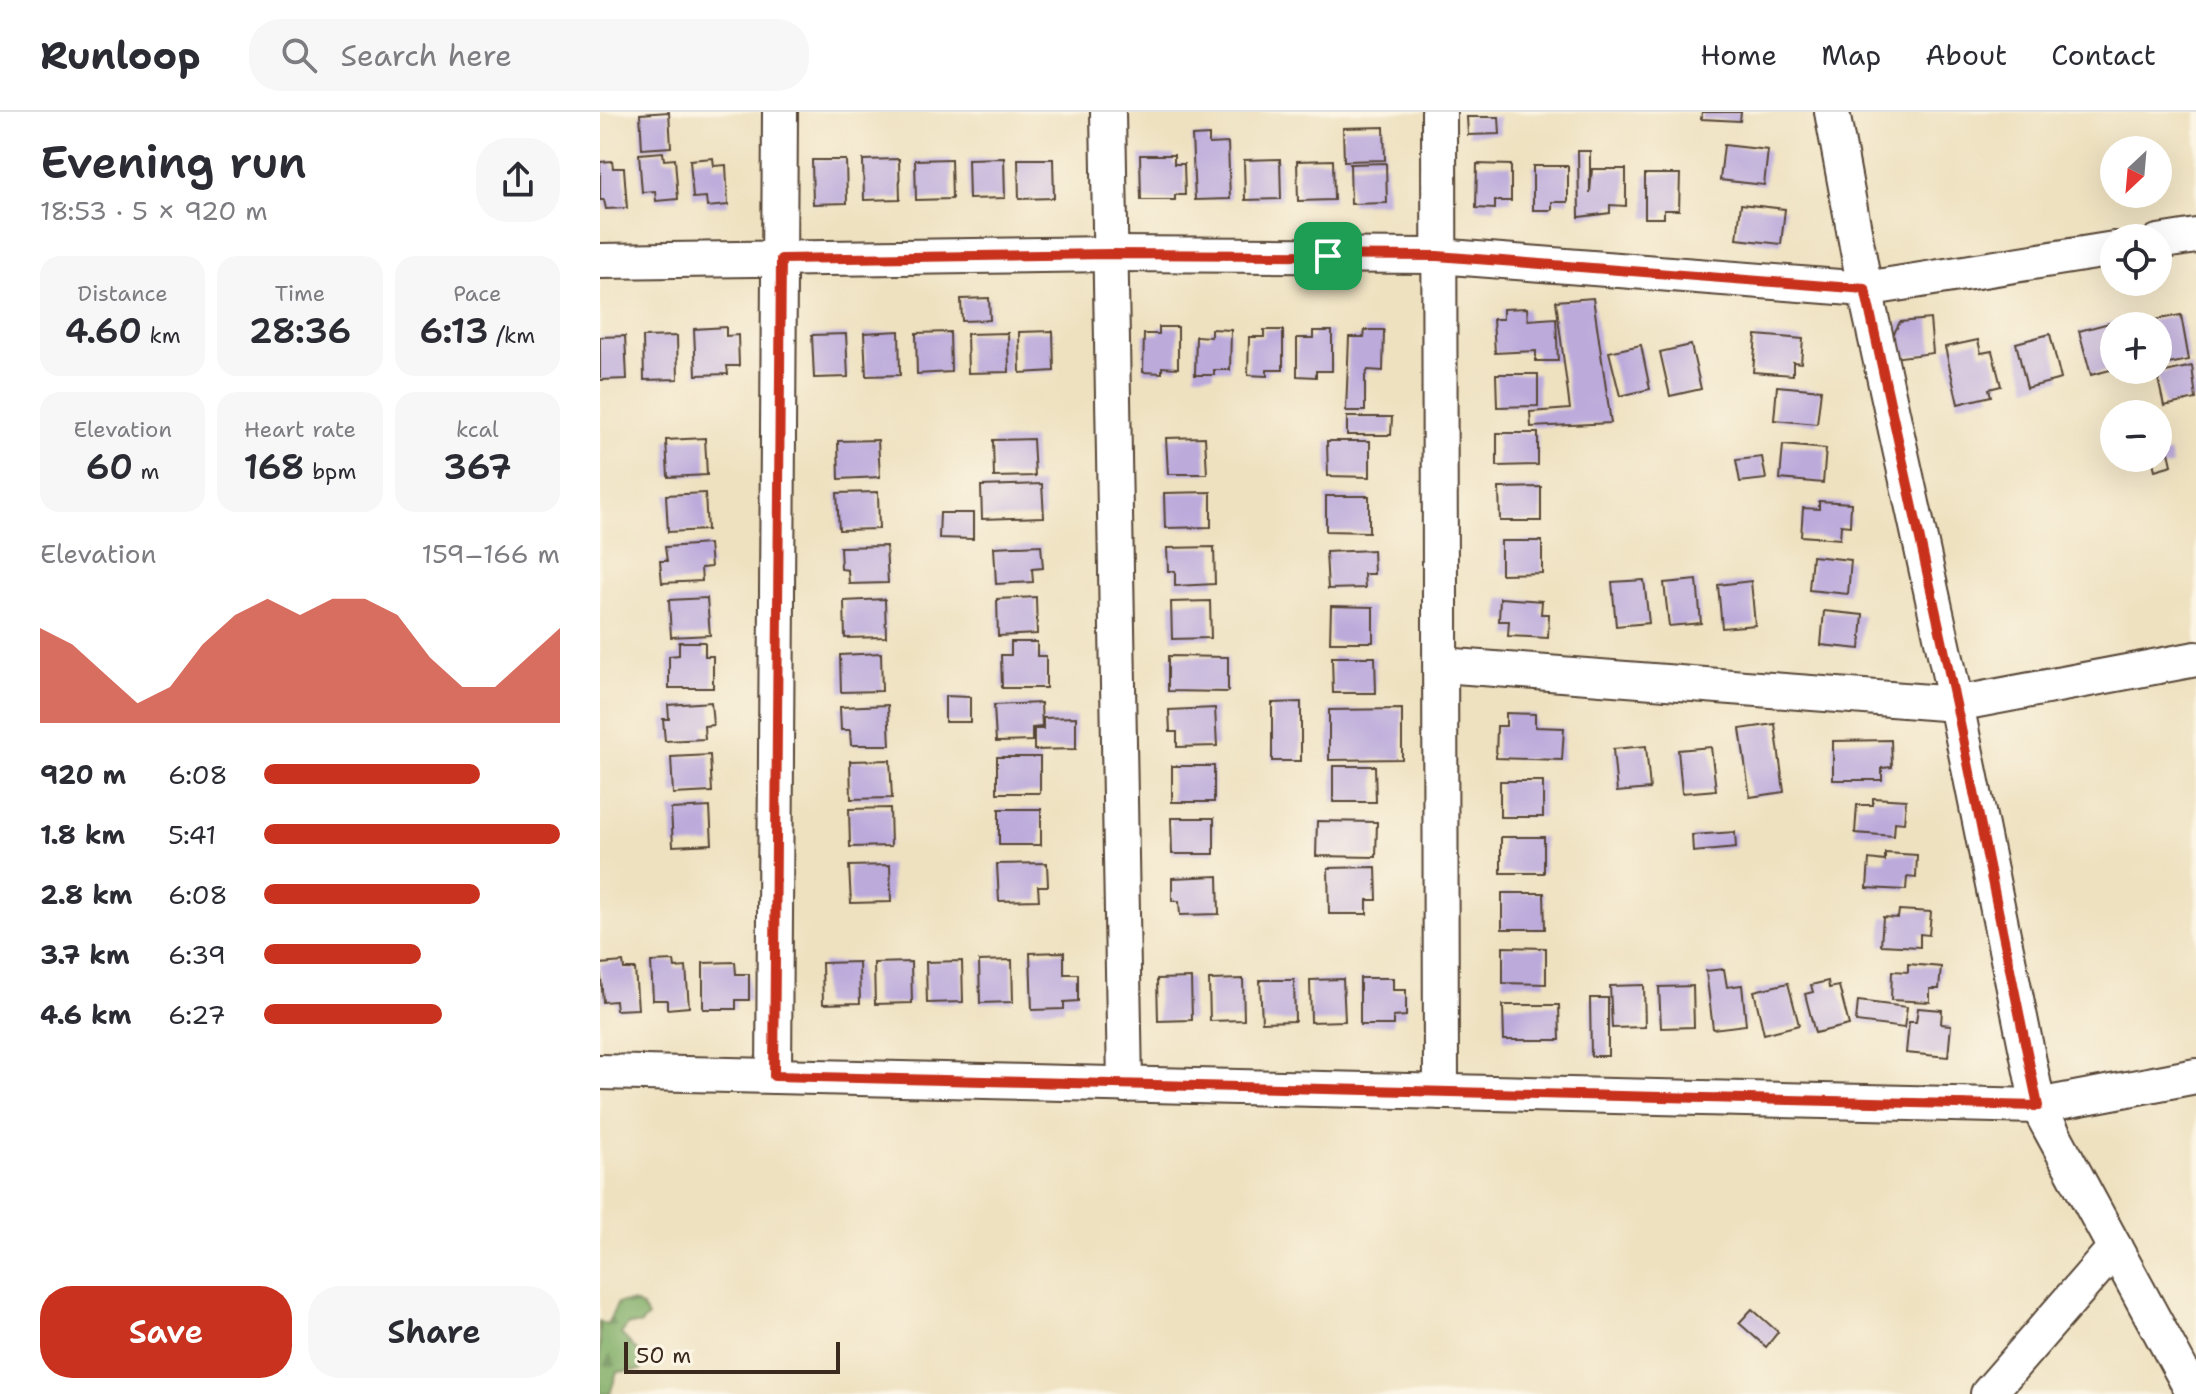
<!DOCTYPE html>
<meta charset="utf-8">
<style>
body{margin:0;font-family:"Shantell Sans",sans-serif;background:#f7f7f7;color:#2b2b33;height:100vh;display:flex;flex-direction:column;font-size:30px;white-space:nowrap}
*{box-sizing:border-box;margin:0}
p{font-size:26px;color:#7c7c81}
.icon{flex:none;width:44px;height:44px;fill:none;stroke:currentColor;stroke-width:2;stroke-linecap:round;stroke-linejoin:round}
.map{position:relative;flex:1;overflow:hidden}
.details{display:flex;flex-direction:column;background:#fff;width:600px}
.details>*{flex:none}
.needle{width:52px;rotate:206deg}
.tools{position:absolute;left:1500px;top:24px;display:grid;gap:16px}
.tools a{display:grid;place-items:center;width:72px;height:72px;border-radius:50%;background:#fff;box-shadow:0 8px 32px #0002;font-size:40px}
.scale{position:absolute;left:24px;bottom:20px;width:216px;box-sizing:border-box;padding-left:8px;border:4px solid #3b2a1e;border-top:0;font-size:22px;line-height:28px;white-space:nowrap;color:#3b2a1e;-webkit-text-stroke:6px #fcf5e5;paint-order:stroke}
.pin{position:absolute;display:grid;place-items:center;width:68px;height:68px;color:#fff;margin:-34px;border-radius:16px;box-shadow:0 4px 12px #0006}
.round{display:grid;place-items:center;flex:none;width:84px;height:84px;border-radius:32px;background:#f7f7f7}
.summary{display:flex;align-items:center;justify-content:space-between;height:136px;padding:0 40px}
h1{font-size:44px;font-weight:600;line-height:60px}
.figures{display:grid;grid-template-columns:repeat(3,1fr);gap:12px;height:136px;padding:8px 40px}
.figures div{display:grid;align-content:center;border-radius:20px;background:#f7f7f7;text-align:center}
.figures b{font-size:34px;font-weight:600}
.figures small{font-size:22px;font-weight:400}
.figures p{font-size:22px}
.chart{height:224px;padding:16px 40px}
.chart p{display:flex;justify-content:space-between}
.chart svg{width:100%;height:144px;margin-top:8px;fill:#c8321e;opacity:.7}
.cta{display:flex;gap:16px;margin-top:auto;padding:16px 40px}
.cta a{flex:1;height:92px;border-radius:32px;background:#c8321e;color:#fff;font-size:32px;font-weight:600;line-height:92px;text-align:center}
.cta a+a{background:#f7f7f7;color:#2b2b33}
ul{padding:0 40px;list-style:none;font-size:26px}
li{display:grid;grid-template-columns:128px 96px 1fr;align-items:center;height:60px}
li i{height:20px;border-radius:10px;background:#c8321e}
header{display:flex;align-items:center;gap:48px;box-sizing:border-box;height:112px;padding:0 40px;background:#fff;border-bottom:2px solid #e1e1e2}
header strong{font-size:38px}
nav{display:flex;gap:44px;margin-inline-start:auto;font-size:28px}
.search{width:560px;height:72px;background:#f7f7f7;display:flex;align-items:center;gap:20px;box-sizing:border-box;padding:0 28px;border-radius:32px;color:#7c7c81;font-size:30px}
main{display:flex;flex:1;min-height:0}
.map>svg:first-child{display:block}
</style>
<header>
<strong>Runloop</strong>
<div class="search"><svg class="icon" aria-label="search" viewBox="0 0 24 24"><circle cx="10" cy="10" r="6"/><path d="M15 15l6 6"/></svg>Search here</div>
<nav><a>Home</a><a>Map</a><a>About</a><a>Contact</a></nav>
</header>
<main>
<section class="details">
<div class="summary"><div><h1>Evening run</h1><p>18:53 · 5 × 920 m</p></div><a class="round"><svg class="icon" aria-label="share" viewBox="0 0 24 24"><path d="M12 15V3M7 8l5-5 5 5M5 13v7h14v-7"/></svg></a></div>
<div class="figures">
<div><p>Distance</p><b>4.60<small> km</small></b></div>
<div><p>Time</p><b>28:36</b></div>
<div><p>Pace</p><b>6:13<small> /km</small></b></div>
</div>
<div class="figures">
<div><p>Elevation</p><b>60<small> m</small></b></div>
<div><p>Heart rate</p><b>168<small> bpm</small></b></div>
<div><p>kcal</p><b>367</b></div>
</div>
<div class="chart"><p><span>Elevation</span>159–166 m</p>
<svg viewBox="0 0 160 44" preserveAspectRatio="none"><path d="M0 44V15L10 20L20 29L30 38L40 33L50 20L60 11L70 6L80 11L90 6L100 6L110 11L120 24L130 33L140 33L150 24L160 15V44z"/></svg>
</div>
<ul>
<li><b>920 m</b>6:08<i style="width:73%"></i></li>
<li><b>1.8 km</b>5:41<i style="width:100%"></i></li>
<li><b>2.8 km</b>6:08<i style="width:73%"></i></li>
<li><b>3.7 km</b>6:39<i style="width:53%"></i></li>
<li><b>4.6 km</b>6:27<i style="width:60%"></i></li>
</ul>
<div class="cta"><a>Save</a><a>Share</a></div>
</section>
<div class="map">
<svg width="1596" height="1282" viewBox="0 0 1596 1282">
<defs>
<pattern id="forest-firs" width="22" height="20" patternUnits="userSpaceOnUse" patternTransform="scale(2)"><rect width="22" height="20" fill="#7dab64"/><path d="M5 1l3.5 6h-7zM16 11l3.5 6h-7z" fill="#688b52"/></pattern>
</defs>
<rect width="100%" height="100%" fill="#fcf5e5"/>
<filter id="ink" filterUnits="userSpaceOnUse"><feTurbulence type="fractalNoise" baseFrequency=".0125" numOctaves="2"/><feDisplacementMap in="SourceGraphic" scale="16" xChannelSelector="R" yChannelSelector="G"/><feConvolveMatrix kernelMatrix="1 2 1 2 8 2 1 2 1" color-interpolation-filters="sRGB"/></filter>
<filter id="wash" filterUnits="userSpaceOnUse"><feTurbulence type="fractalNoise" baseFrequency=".006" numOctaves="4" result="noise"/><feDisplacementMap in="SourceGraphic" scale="32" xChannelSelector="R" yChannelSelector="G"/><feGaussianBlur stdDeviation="1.8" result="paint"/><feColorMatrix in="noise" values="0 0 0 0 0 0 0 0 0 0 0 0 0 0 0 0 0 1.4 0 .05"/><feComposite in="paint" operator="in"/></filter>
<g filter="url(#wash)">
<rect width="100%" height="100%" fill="#eee1c0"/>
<path fill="url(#forest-firs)" stroke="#5c6a41" stroke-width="2" d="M32,1190L42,1195L48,1205L40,1213H28L21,1222L45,1247L41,1258L17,1260L10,1282H0V1210L7,1212L18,1191Z"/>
<g id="blocks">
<g fill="#bcaadb">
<path d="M69,0L71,35L42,37L40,2Z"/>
<path d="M1102,0H1141L1140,9L1101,7Z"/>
<path d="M867,5H899L900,22L868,23Z"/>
<path d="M784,15L785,48L744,49L743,16Z"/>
<path d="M609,23V32L628,31L630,87L595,88L592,24Z"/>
<path d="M1124,33L1168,38L1164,73L1120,68Z"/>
<path d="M978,39H990V81L992,57H1026V94L1010,93V101L979,105Z"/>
<path d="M63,40L64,48L75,47L78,87L56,89L55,79L42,80L39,42Z"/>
<path d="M540,43H574V52H584L585,83H575V88H541Z"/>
<path d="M113,46L114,54L126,53L128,93L107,95L106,85L93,86L90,48Z"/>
<path d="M404,46L405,86L369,87L368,47Z"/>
<path d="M299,47L300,87L264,88L263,48Z"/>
<path d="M351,47L352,87L316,88L315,48Z"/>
<path d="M418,47H453L454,86L419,87Z"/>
<path d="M680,47L681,87L645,88L644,48Z"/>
<path d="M212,48H246L247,91L213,92Z"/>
<path d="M733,48L734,88L698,89L697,49Z"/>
<path d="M12,49L13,56H24L27,96L6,97L4,88H0V50Z"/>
<path d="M786,51L787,91L751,92L750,52Z"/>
<path d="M877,52L911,53V89H895V97L876,96Z"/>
<path d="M933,54H968V90H952V98H933Z"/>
<path d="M1045,62H1080L1079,98H1064V106H1045Z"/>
<path d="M1141,92L1185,97L1181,132L1137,127Z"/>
<path d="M389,186L390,208L362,209L361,187Z"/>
<path d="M993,186L1011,311L931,315L930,300L970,297L956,189Z"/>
<path d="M927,196L928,208L956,206L958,249H936V239L895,241L893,207H903V197Z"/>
<path d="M1581,203L1589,248L1558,254V214H1548V209Z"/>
<path d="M1330,207L1333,241L1293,246L1291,227L1300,210Z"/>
<path d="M1513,210L1514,257L1491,263L1479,219Z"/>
<path d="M126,215V224L138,223L139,254H127L128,262L96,263L94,217Z"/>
<path d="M559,215H578V256L562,255V261L543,260L544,222H559Z"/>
<path d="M611,217L631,218L630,258H614V263H595L596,224L611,225Z"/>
<path d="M664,218H683V258H667V264L648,263L649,225H664Z"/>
<path d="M765,218H784L783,259L768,258L765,264V299H746L749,225H764Z"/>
<path d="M299,219L300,263L266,264L264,221Z"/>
<path d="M453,219L454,259L420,261L419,220Z"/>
<path d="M713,219H732V259H716V265L697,264V226H713Z"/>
<path d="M350,220L351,260L317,262L316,221Z"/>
<path d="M408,221L409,260L368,261L367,222Z"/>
<path d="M246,222L248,265L214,266L212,223Z"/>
<path d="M1450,222L1461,267L1427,276L1416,231Z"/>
<path d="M1156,223L1203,227L1201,251L1193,250V263L1153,260Z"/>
<path d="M25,224L27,267L0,268V225Z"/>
<path d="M77,224L78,267L44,268L43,225Z"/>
<path d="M1378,228L1381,241L1392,239L1401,274L1389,277L1391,284L1358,292L1345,235Z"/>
<path d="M1041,233L1050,277L1020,284L1009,240Z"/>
<path d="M1091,233L1101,277L1070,284L1060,240Z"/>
<path d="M1592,254L1596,287L1564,294L1557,262Z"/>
<path d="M896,262H938V294L897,295Z"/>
<path d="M1177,274L1221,278L1217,312L1174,308Z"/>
<path d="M747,305H792L791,323H747Z"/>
<path d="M897,321H938V353L897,354Z"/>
<path d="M605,325L607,362H568L566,326Z"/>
<path d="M105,326L107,363L68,365L66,328Z"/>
<path d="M433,327L435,364L394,365L393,328Z"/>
<path d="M278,328L280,365L239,367L238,329Z"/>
<path d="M727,329H770V365L728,364Z"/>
<path d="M1183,333L1226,337L1223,371L1180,367Z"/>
<path d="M1569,340L1572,353L1555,358L1552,346Z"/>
<path d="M1162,345L1166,367L1140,370L1136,348Z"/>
<path d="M442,372L444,405L382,407L381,374Z"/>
<path d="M941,375V409H900L899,376Z"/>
<path d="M278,380L279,417L239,418L237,381Z"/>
<path d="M611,380V415L565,416L564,381Z"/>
<path d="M105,381L107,418L68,420L66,383Z"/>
<path d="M726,384H769V420L726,419Z"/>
<path d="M1219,389L1251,391L1250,414L1241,413L1240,427L1201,424L1203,396L1219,397Z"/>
<path d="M340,401H373V427L339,426Z"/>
<path d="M901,429H942V461L901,462Z"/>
<path d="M109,432L111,455L101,456L102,469L62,471L60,449H67L65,435Z"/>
<path d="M441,433L443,456L432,457L433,470L396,472L394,435Z"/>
<path d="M286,434L288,471L249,472L248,458L241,457L240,435Z"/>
<path d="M614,435L615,472L575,474V459H568L567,436Z"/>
<path d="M773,438L774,462H764L765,476L728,477L726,440Z"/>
<path d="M1212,444L1251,448L1248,482L1209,478Z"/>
<path d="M1044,468L1049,511L1016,514L1012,470Z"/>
<path d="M1097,468L1101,511L1069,514L1064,471Z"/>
<path d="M1151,469L1155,513L1122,516L1118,473Z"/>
<path d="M436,485L437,522L398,524L397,487Z"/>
<path d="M107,486L110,523L71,525L69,488Z"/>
<path d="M900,486L942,489L941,502H949L948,526L908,524L909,509H899Z"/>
<path d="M285,487L286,525L245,526L244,489Z"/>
<path d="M610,489L611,526L572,527L571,490Z"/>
<path d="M731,494L773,495V530H730Z"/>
<path d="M1224,499L1263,503L1260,537L1221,533Z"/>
<path d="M79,530H105V544H113V576H69V544L79,543Z"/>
<path d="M411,530H437V544H446V576H402L401,543H411Z"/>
<path d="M281,541L282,579L241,580L240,543Z"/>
<path d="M568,544L628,545V580L568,579Z"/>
<path d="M732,545H775L776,581H733Z"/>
<path d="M345,584L370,585V610H345Z"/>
<path d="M111,590L113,613L104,614L105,627L65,629L63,607H69L68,593Z"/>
<path d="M701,590V649H672V591Z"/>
<path d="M441,591L442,615L432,616V629L396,630L394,593Z"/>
<path d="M288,593L290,633H251L250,618H241L240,595Z"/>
<path d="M615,596L617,634L577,635V620H570L569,598Z"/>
<path d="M802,597V647L729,648V598Z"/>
<path d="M906,601L935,602V615L964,616L962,648L896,646L897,614H906Z"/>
<path d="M476,605V637L434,638V617H443V606Z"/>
<path d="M1175,612L1184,680L1150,685L1140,617Z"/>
<path d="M1291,628L1292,655L1282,656V668H1233V629Z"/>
<path d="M1046,634L1050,677L1017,680L1013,637Z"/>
<path d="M1111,635L1116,678L1082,681L1078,638Z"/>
<path d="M110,643L112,680L73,682L71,645Z"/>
<rect x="397" y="645" width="43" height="36"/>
<path d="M290,648L292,686L251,687L250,649Z"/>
<rect x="572" y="654" width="42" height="36"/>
<path d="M733,654H775L776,690H733Z"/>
<rect x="900" y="669" width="43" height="36"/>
<path d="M1273,686L1306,688L1304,711L1295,710L1294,724L1255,721L1257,693H1273Z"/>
<path d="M110,695L112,732L73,734L71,697Z"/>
<path d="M290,696L291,734L250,735L249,697Z"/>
<rect x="399" y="697" width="42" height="36"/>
<path d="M571,706H614V742H572Z"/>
<path d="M717,709L777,710L776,745L716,744Z"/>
<path d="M1135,720L1136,736L1093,740L1092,723Z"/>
<rect x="901" y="725" width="43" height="36"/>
<path d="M1285,741L1317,743L1316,766L1307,765L1306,778L1267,776L1269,747L1285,749Z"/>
<path d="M447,751L448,774H438L439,788L399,789L397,752Z"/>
<path d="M290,753L291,790L251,791L249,754Z"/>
<path d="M776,755L777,788H767V802H729L728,756Z"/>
<path d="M618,764L619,802L580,803L579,789H572V766Z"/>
<path d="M902,781H944L945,817H902Z"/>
<path d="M1299,798L1331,800L1329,823L1320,822V835L1281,833L1283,805L1298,806Z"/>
<path d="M903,835L946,836V872L903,871Z"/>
<path d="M464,840V862H478V889L464,890V897L432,898L430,841Z"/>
<path d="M412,848L413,890L380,891L379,849Z"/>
<path d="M74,849L75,856L86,855L89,895L67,897V888H53L51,850Z"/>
<path d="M362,849L363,890L327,891L326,850Z"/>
<path d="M23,850L24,857H35L38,897L16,898L15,889L3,890L0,852Z"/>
<path d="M135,850L136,862H149V888H136V897H103V851Z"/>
<path d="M259,850L260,891L223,892L222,851Z"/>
<path d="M311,850L312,891L275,892L274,851Z"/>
<path d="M1308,852L1341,855L1339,877H1330V890L1291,888L1292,859L1308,860Z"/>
<path d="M1124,857L1127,875L1142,873L1146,913L1113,917L1106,859Z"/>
<path d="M591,866L592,908L558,909L557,867Z"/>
<path d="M760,866H793V878H806V904L793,905V913H760Z"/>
<path d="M643,867L644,908L610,909L609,868Z"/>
<path d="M743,867L745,909L711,910L710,868Z"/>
<path d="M660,868H694L695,909L662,910Z"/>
<path d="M1228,869L1229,876L1239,874L1249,913L1215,921L1205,882L1213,880L1211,873Z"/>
<path d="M1188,871L1199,913L1164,922L1154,879Z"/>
<path d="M1044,873L1045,915L1012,916L1010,874Z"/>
<path d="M1093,874L1094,915L1061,916L1059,875Z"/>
<path d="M990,886H1008V944H991Z"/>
<path d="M1258,889L1307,895L1304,916L1256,910Z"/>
<path d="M903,893H959L960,928H904Z"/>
<path d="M1318,896L1342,898L1341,912L1351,913L1348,945L1306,941L1309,910H1316Z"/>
<path d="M1152,1197L1178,1220L1166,1235L1139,1211Z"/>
</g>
</g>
</g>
<g filter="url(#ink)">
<use href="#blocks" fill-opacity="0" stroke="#564536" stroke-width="2"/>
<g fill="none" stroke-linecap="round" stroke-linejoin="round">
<g stroke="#564536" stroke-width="38">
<g id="street">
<path d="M508,0L525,973"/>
<path d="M839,0L841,980"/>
<path d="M1232,0L1265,177L1356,592L1438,994L1594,1282"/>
<path d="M1558,130L1596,124"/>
<path d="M0,149L510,142L837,144L1265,177L1514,137"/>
<path d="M842,553L1356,592L1596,547"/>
<path d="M0,960L1438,994L1596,964"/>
<path d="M174,964L180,0"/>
<path d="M1388,1282L1515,1136"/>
</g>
</g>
<use href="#street" stroke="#fff" stroke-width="34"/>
</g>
</g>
<g fill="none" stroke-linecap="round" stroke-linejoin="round" filter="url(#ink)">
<g stroke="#fff" stroke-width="16">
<path id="route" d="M510,142L837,144L1265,177L1356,592L1438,994L174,964L181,147Z"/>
</g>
<use href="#route" stroke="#c8321e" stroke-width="10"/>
</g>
</svg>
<div class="tools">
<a><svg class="needle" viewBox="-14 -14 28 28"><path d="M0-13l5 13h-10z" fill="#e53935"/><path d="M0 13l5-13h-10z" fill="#7c7c81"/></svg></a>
<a><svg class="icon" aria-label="locate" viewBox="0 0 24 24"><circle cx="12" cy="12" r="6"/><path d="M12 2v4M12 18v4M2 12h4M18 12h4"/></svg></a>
<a>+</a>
<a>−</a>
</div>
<div class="scale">50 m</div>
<div class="pin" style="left:728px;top:144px;background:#1e9e55"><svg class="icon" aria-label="arrive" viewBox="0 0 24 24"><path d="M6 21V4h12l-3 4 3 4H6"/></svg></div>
</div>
</main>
